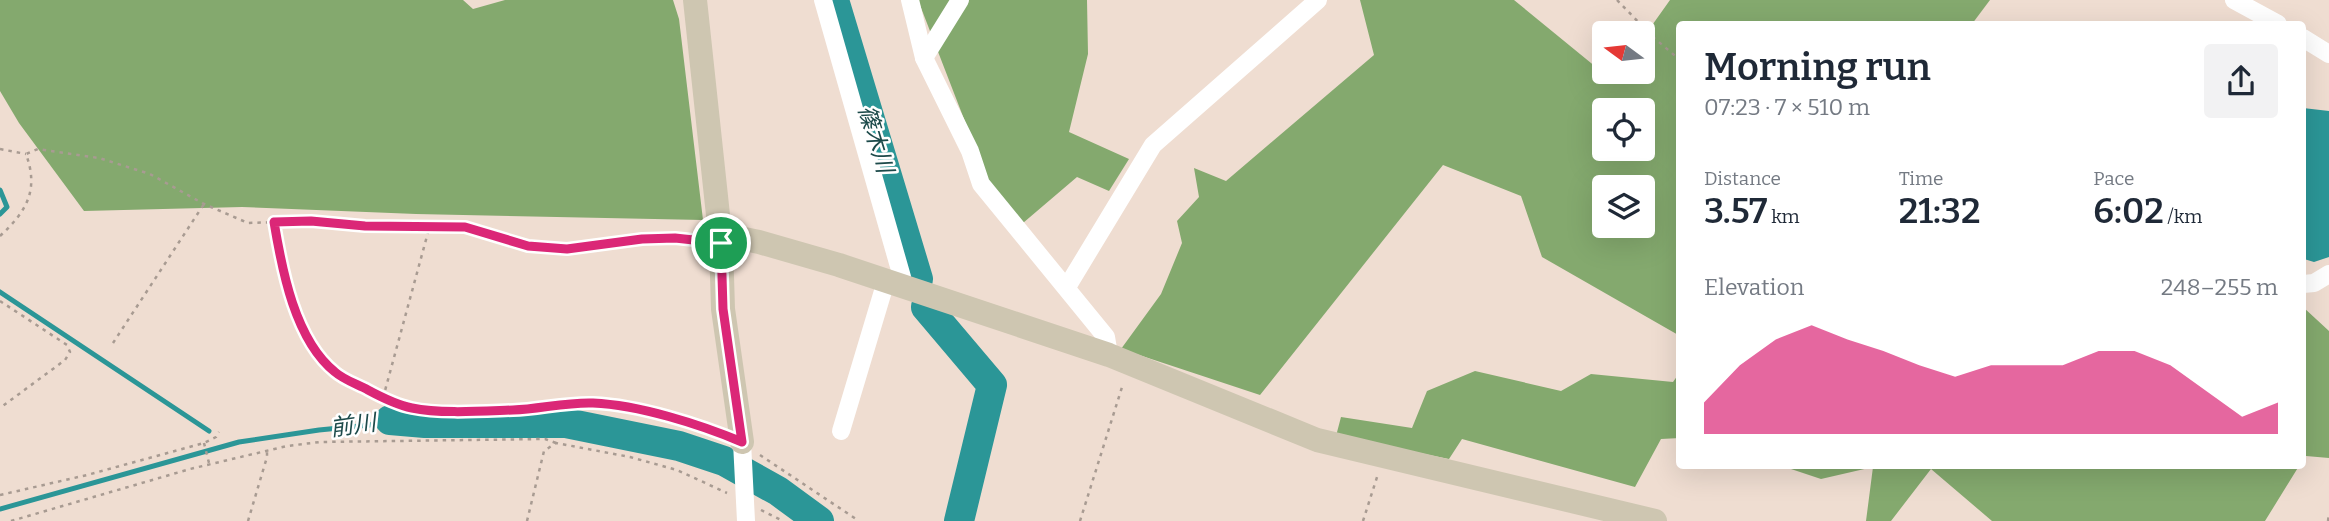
<!DOCTYPE html>
<meta charset="utf-8">
<style>
body{margin:0;font-family:Bitter,"Noto Sans JP",serif;background:#f2f2f3;color:#1f2937;height:100vh;display:flex;flex-direction:column;font-size:26px;white-space:nowrap}
*{box-sizing:border-box;margin:0}
p{font-size:23px;color:#747a83}
.icon{flex:none;width:38px;height:38px;fill:none;stroke:currentColor;stroke-width:2;stroke-linecap:round;stroke-linejoin:round}
.map{position:relative;flex:1;overflow:hidden}
.side{position:absolute;left:1676px;top:21px;width:630px;height:448px;display:flex;flex-direction:column;background:#fff;border-radius:7px;box-shadow:0 7px 28px #0002}
.side>*{flex:none}
.needle{width:46px;rotate:285deg}
.tools{position:absolute;left:1592px;top:21px;display:grid;gap:14px}
.tools a{display:grid;place-items:center;width:63px;height:63px;border-radius:7px;background:#fff;box-shadow:0 7px 28px #0002;font-size:35px}
.pin{position:absolute;display:grid;place-items:center;width:60px;height:60px;color:#fff;margin:-30px;border:4px solid #fff;border-radius:50%;box-shadow:0 2px 7px #0007}
.round{display:grid;place-items:center;flex:none;width:74px;height:74px;border-radius:7px;background:#f2f2f3}
.summary{display:flex;align-items:center;justify-content:space-between;height:119px;padding:0 28px}
h1{font-size:38px;font-weight:600;line-height:52px}
.metrics{display:grid;grid-template-columns:repeat(3,1fr);gap:10px;height:119px;padding:7px 28px}
.metrics div{display:grid;align-content:center}
.metrics b{font-size:35px;font-weight:600}
.metrics small{font-size:19px;font-weight:400}
.metrics p{font-size:19px}
.chart{height:196px;padding:14px 28px}
.chart p{display:flex;justify-content:space-between}
.chart svg{width:100%;height:126px;margin-top:7px;fill:#db2777;opacity:.7}
.map>svg:first-child{display:block}
</style>
<div class="map">
<svg width="2329" height="521" viewBox="0 0 2329 521">
<rect width="100%" height="100%" fill="#efddd1"/>
<g fill="#84a96e" fill-rule="evenodd">
<path d="M0,0H463L473,9L505,0H673L679,19L703,220L416,214L242,207L84,211L19,123L0,91Z"/>
<path d="M918,0H1087L1088,54L1069,132L1129,159L1109,191L1077,177L1023,223L988,181Z"/>
<path d="M1360,0H1514L1613,81L1619,72H1643V38L1670,0H1990L1972,24H1680V336L1542,257L1521,196L1443,165L1260,395L1121,349L1161,294L1182,243L1177,221L1199,197L1194,168L1226,181L1374,55ZM1605,110H1643V149H1605ZM1605,187H1643V226H1605Z"/>
<path d="M2303,307L2329,331V458L2306,456L2303,459Z"/>
<path d="M1475,371L1561,391L1591,374L1673,382L1680,372V438L1661,439L1635,487L1462,439L1449,459L1336,436L1341,417L1412,428L1427,391Z"/>
<path d="M1782,466H2299L2265,521H1992L1931,469L1891,521H1866L1873,467L1821,479Z"/>
</g>
<path fill="#2b9697" d="M2303,108L2329,111V257L2314,262L2304,259L2303,256Z"/>
<g fill="none" stroke-linecap="round" stroke-linejoin="round">
<g stroke="#2b9697" stroke-width="5">
<path d="M0,190L7,207L0,214"/>
<path d="M0,292L209,431"/>
<path d="M0,509L239,442L319,430L370,425L390,420"/>
</g>
<g stroke="#2b9697" stroke-width="30">
<path d="M834,0L918,279"/>
<path d="M926,307L992,385L959,521"/>
<path d="M390,420L425,423H566L679,446L724,461L778,491L819,521"/>
</g>
<g stroke="#a89b92" stroke-width="2.5" stroke-dasharray="3.5 5" stroke-linecap="butt">
<path d="M1617,0L1653,37L1680,60"/>
<path d="M0,149L26,154"/>
<path d="M274,222C282,272 293,338 335,372C344,379 357,384 367,390C381,397 396,405 411,408C439,414 483,411 512,410C539,409 565,403 592,403C624,404 690,420 721,433"/>
<path d="M0,236C27,211 39,190 26,154L38,149L99,158L150,174L204,204L248,223L311,221L365,226L465,227L528,246L567,249L642,239L675,238L700,240"/>
<path d="M0,301L67,345L70,352L65,360L0,408"/>
<path d="M113,343L204,204"/>
<path d="M383,398L430,225"/>
<path d="M204,443L209,463"/>
<path d="M760,455L859,521"/>
<path d="M0,495L87,475L204,443L216,437L219,432"/>
<path d="M761,510L783,521"/>
<path d="M11,521L190,469L287,446L320,442L545,439L556,443"/>
<path d="M248,521L267,457V451"/>
<path d="M527,521L544,451L556,443L630,457L677,470L727,493"/>
<path d="M1080,521L1123,384"/>
<path d="M1363,521L1378,474"/>
<path d="M2328,521L2329,514"/>
</g>
<g stroke="#fff" stroke-width="18">
<path d="M823,0L902,277L903,287"/>
<path d="M910,0L924,58L970,151L981,184L1106,337L1109,355"/>
<path d="M2234,0L2278,24"/>
<path d="M2303,38L2329,54"/>
<path d="M924,58L960,0"/>
<path d="M2303,284L2314,283L2329,274"/>
<path d="M1067,287L1153,145L1318,0"/>
<path d="M841,431L886,281"/>
<path d="M742,442L746,521"/>
</g>
<g stroke="#cec6b1" stroke-width="24">
<path d="M695,0L721,243L723,309L742,442"/>
<path d="M720,234L759,242L839,265L1109,355L1317,440L1655,521"/>
</g>
</g>
<g fill="none" stroke-linecap="round" stroke-linejoin="round">
<g stroke="#fff" stroke-width="14">
<path id="route" d="M311,221L365,226L465,227L528,246L567,249L642,239L675,238L721,243L723,309L742,442C699,424 639,405 593,403C566,402 540,409 513,410C484,411 440,414 412,408C397,405 381,397 368,390C357,384 344,380 335,372C295,340 282,270 274,222Z"/>
</g>
<use href="#route" stroke="#db2777" stroke-width="9"/>
</g>
<g text-anchor="middle" dominant-baseline="central" stroke-width="5" stroke-linejoin="round" paint-order="stroke">
<g font-size="23" font-style="italic" fill="#1c4a4a" stroke="#fff">
<text transform="translate(876 139) rotate(73)">篠木川</text>
<text transform="translate(353 425) rotate(-8)">前川</text>
</g>
</g>
</svg>
<div class="tools">
<a><svg class="needle" viewBox="-14 -14 28 28"><path d="M0-13l5 13h-10z" fill="#e53935"/><path d="M0 13l5-13h-10z" fill="#747a83"/></svg></a>
<a><svg class="icon" aria-label="locate" viewBox="0 0 24 24"><circle cx="12" cy="12" r="6"/><path d="M12 2v4M12 18v4M2 12h4M18 12h4"/></svg></a>
<a><svg class="icon" aria-label="layers" viewBox="0 0 24 24"><path d="M12 4l9 5-9 5-9-5zM3 14l9 5 9-5"/></svg></a>
</div>
<div class="pin" style="left:721px;top:243px;background:#1e9e55"><svg class="icon" aria-label="arrive" viewBox="0 0 24 24"><path d="M6 21V4h12l-3 4 3 4H6"/></svg></div>
<section class="side">
<div class="summary"><div><h1>Morning run</h1><p>07:23 · 7 × 510 m</p></div><a class="round"><svg class="icon" aria-label="share" viewBox="0 0 24 24"><path d="M12 15V3M7 8l5-5 5 5M5 13v7h14v-7"/></svg></a></div>
<div class="metrics">
<div><p>Distance</p><b>3.57<small> km</small></b></div>
<div><p>Time</p><b>21:32</b></div>
<div><p>Pace</p><b>6:02<small> /km</small></b></div>
</div>
<div class="chart"><p><span>Elevation</span>248–255 m</p>
<svg viewBox="0 0 160 44" preserveAspectRatio="none"><path d="M0 44V33L10 20L20 11L30 6L40 11L50 15L60 20L70 24L80 20L90 20L100 20L110 15L120 15L130 20L140 29L150 38L160 33V44z"/></svg>
</div>
</section>
</div>
